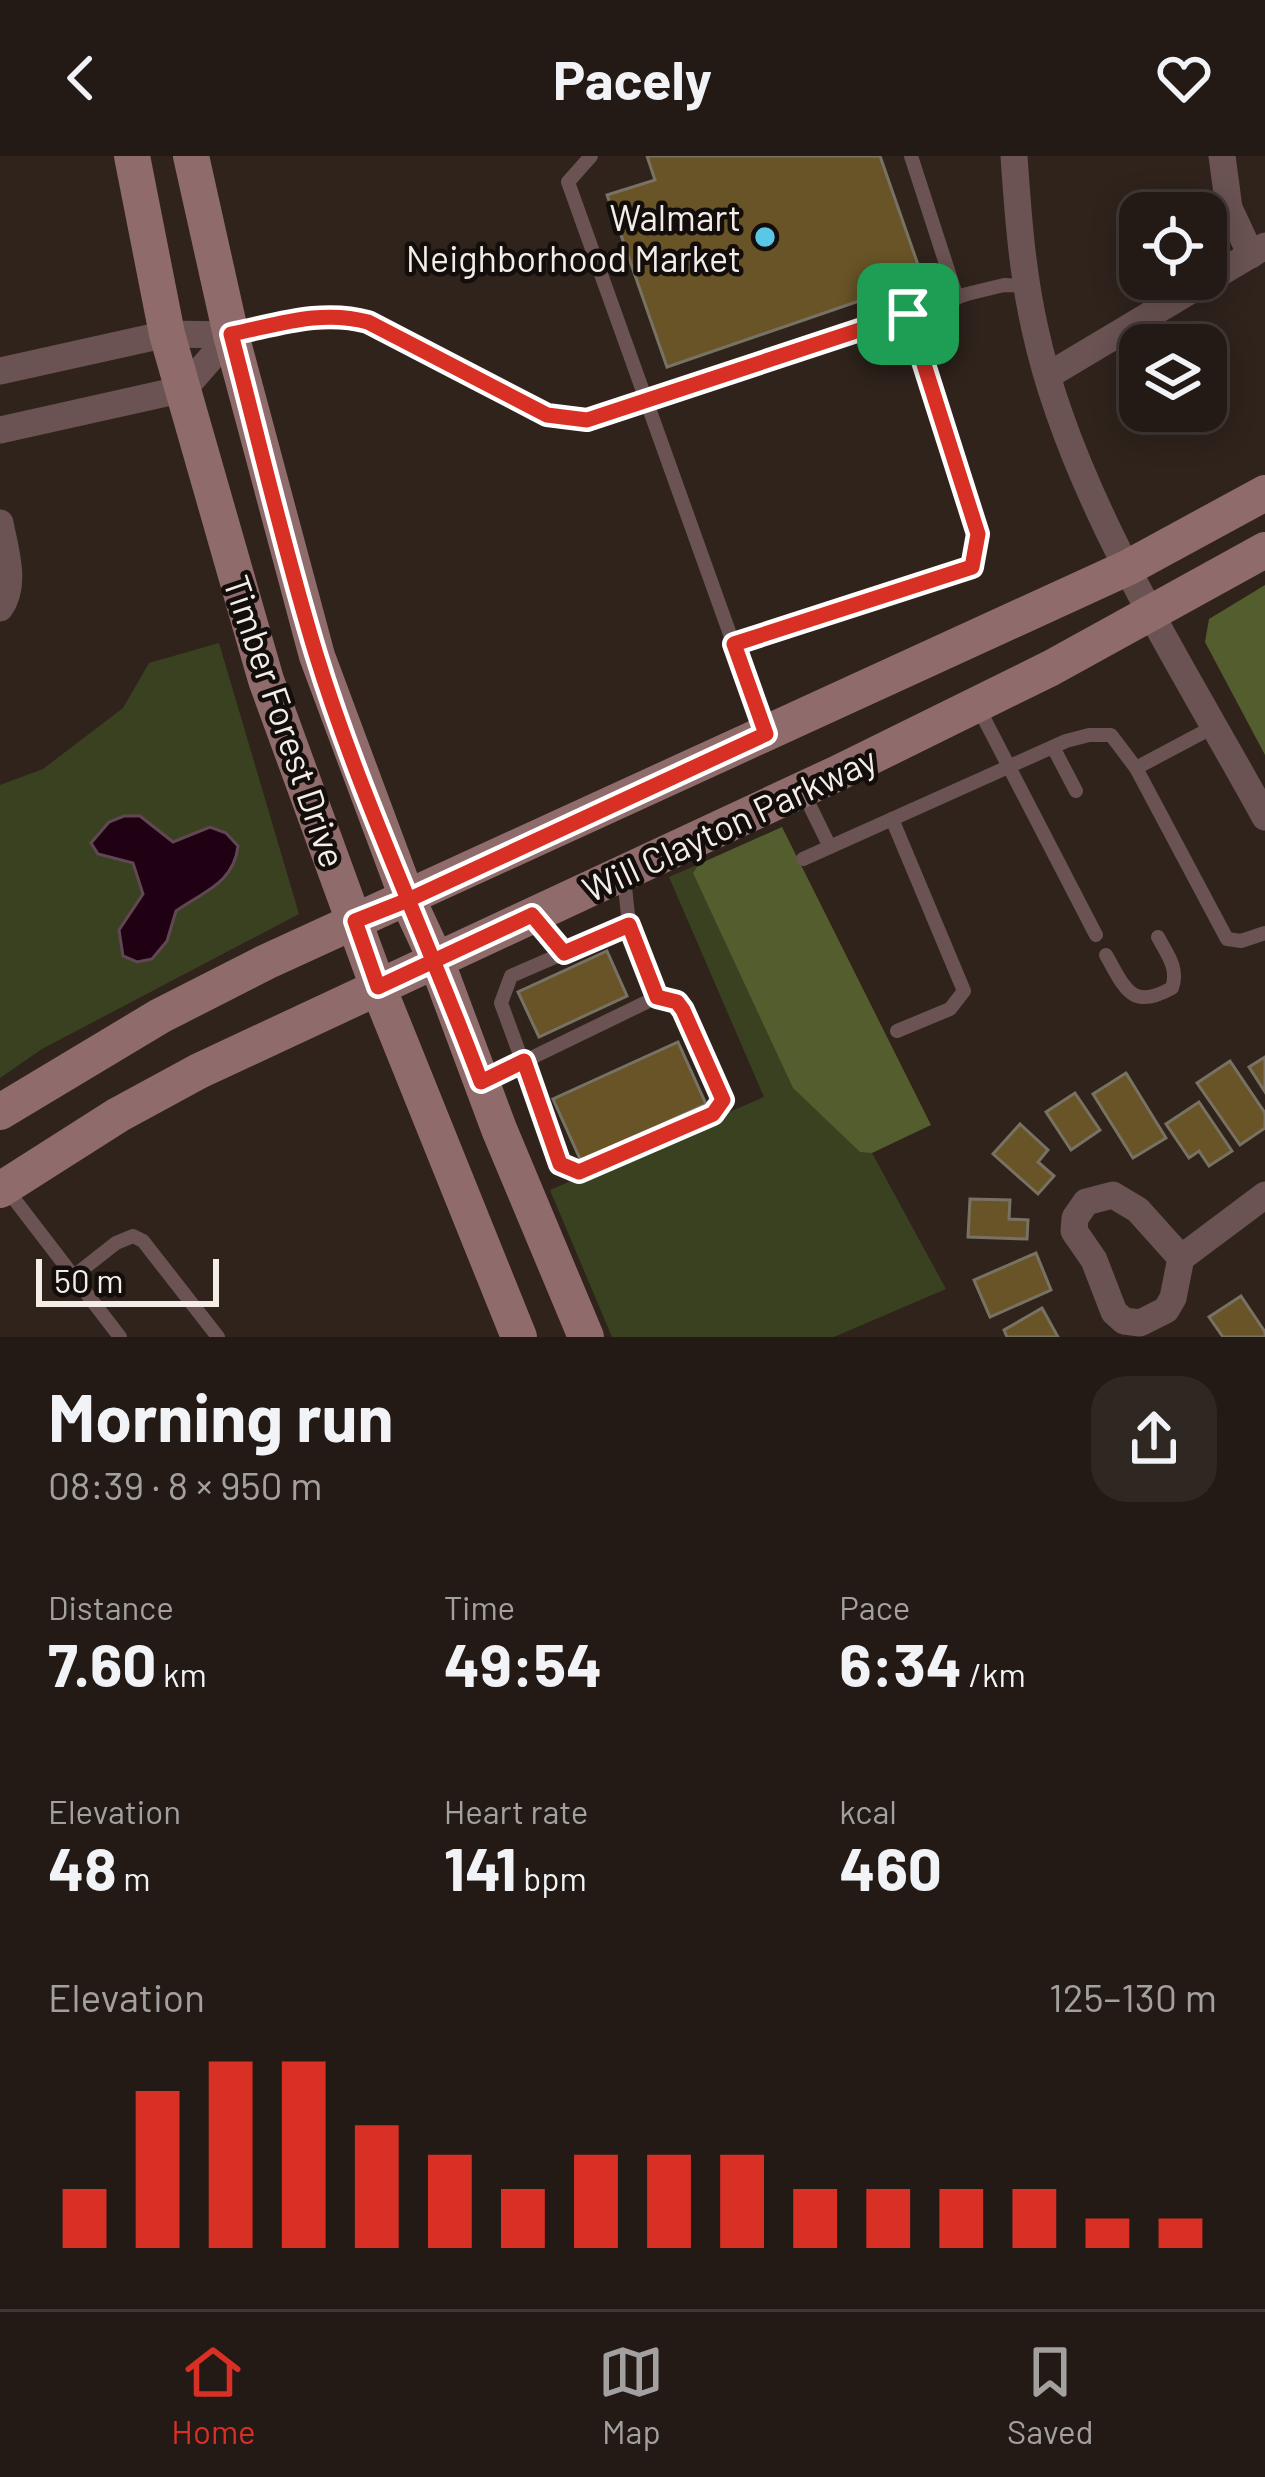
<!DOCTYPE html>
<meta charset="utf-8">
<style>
body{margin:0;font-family:Barlow,sans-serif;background:#2f2722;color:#f1f3f6;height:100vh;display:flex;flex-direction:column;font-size:45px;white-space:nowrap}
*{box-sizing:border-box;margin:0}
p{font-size:39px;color:#a3a1a0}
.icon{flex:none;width:66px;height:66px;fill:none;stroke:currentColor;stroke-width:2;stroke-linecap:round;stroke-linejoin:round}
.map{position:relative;height:1181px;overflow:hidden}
.sheet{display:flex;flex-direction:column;background:#231a15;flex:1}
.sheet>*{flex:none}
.buttons{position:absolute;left:1119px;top:36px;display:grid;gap:24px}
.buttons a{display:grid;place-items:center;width:108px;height:108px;border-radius:24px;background:#231a15;box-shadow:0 6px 30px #0003,0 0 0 3px #403834;font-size:60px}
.scale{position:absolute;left:36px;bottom:30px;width:183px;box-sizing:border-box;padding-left:12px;border:6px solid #f4ece7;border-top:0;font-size:33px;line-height:42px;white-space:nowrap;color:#f4ece7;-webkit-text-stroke:9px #130e0b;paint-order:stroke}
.pin{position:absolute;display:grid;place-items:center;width:102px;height:102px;color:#fff;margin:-51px;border-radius:24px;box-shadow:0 6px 18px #0006}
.round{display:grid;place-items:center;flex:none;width:126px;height:126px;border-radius:36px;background:#2f2722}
.overview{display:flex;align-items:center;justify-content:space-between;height:204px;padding:0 48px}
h1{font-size:66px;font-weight:700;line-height:90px}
.stats{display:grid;grid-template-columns:repeat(3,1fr);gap:18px;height:204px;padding:12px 48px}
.stats div{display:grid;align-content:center}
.stats b{font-size:60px;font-weight:700}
.stats small{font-size:33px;font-weight:400}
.stats p{font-size:33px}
.chart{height:336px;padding:24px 48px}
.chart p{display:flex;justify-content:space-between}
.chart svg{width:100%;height:216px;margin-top:12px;stroke:#d93025;stroke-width:6}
header{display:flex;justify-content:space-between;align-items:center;height:156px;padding:0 48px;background:#231a15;font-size:54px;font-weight:700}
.dock{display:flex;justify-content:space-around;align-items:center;height:168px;border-top:3px solid #403834;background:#231a15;font-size:33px;color:#a3a1a0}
.dock a{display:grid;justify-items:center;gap:6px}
.dock .active{color:#d93025}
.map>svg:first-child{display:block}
</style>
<header><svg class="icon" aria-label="back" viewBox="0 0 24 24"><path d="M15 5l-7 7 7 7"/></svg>Pacely<svg class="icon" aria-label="heart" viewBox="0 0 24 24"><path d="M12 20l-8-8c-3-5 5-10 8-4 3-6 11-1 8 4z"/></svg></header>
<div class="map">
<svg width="1265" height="1181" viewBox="0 0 1265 1181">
<rect width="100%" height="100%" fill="#2f231c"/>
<g fill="#3a4120">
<path d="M219,487L299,758L42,893L0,922V629L43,613L123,552L149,507Z"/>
<path d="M699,708L793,896L872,997L946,1133L834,1181H612L550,1034L764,941L669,721Z"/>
</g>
<g fill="#535d2e">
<path d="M1265,429V599L1205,486L1209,463Z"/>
<path d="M782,671L931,969L872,997L860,996L793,932L693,717L699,708Z"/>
</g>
<path fill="#200013" stroke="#604753" stroke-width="3" d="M124,660H140L173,686L210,671L226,677L238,690C234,727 203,736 176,755L167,785L152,803L137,806L123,800L119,774L143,738L133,707L98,698L91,687L109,666Z"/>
<g fill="#685426" stroke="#787264" stroke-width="3">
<path d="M647,0H880L923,123L667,211L607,39L655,24Z"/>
<path d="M607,795L627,840L539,881L518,836Z"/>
<path d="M678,886L706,948L581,1005L553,943Z"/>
<path d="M1265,901V936L1249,911Z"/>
<path d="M1230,905L1265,957V972L1240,989L1197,927Z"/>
<path d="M1126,917L1166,982L1133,1002L1093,938Z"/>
<path d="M1075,937L1100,974L1071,994L1046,956Z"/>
<path d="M1199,946L1232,995L1209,1010L1199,995L1189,1002L1166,968Z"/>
<path d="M1020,968L1048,994L1038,1006L1054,1020L1038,1038L993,998Z"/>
<path d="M970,1043L1010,1044L1009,1063L1028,1064L1027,1083L968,1081Z"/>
<path d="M1036,1097L1051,1134L990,1161L974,1124Z"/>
<path d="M1241,1140L1265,1176V1181H1223L1209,1161Z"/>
<path d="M1042,1152L1058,1181H1007L1004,1174Z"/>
</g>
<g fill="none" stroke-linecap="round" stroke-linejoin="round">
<g stroke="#6a5352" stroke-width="14">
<path d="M591,0L568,26L765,576"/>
<path d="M911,0L957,142"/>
<path d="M234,178C279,168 322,153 368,167L546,259L587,264L967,138L1004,129L1027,130"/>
<path d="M734,487L972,411L978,378L908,158"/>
<path d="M977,549L1096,779"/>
<path d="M1053,591L1076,635"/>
<path d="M1136,612L1227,783L1241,785L1265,777"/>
<path d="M803,636L830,691"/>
<path d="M892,663L964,835L950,853L897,875"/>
<path d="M803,703L1066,585L1089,579H1111L1136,612L1215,570"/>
<path d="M535,763L564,797L629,769L624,721"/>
<path d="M564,797L511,820L501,847L560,1008L579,1016L713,958L723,944L683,854L677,846L657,841"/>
<path d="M1106,799C1125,832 1131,855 1172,832C1179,812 1167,798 1158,781"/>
<path d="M486,924L657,841L629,769"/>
<path d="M8,1035L120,1181"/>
<path d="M74,1120L116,1087L133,1080L143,1085L218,1181"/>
</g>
<g stroke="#6a5352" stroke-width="27">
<path d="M1014,0C1018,58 1022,116 1035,173C1071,340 1183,511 1265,661"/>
<path d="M1222,0L1229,52L1251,99"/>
<path d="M0,215L167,178L231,179"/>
<path d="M1049,219L1265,90"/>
<path d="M0,274L184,233L231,179"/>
<path d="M0,367C5,393 17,429 0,452"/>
<path d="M1181,1102L1138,1054L1113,1039L1086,1046L1075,1062L1074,1075L1094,1104L1114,1156L1124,1165L1140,1167L1166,1154L1173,1142L1181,1102L1265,1039"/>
</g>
<g stroke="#906b6b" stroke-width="36">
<path d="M132,0L167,178L266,524L378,831L519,1181"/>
<path d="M191,0L231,179L317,500L408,744L436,804L499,973L586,1181"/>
<path d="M0,956L160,860L266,806L1129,411L1265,337"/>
<path d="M0,1034L118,959L199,915L838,617L1051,512L1265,394"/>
</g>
</g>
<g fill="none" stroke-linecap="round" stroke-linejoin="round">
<g stroke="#fff" stroke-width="24">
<path id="route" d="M908,158L978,378L972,411L734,488L766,578L408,744L355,765L378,831L532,759L564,797L629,769L657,841L677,846L683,854L723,944L713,958L579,1016L560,1008L524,905L481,926C428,783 361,644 316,498C284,393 259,285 231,178C277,169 321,153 368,166L547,259L587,264L908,158"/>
</g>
<use href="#route" stroke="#d93025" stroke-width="15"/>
</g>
<circle fill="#5ac8e5" stroke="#130e0b" stroke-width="4.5" cx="765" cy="81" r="12"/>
<g text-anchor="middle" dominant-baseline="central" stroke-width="9" stroke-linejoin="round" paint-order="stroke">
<g font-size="36" fill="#f4ece7" stroke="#130e0b" text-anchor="end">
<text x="741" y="60">Walmart<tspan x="741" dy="41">Neighborhood Market</tspan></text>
</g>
<g font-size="36" fill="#f4ece7" stroke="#130e0b">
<text transform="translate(286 565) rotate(71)">Timber Forest Drive</text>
<text transform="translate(729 667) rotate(-25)">Will Clayton Parkway</text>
</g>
</g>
</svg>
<div class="buttons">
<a><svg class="icon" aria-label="locate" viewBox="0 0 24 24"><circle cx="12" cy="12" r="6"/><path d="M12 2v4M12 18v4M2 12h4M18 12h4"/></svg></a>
<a><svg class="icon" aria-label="layers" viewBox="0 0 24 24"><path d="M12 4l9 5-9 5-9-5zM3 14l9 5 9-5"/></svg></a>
</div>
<div class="scale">50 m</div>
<div class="pin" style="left:908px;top:158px;background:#1e9e55"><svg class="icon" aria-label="arrive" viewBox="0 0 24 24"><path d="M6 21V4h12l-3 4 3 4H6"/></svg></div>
</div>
<section class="sheet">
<div class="overview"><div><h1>Morning run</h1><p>08:39 · 8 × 950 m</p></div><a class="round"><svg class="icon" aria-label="share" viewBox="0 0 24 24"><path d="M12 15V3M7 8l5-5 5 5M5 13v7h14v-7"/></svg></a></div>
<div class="stats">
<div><p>Distance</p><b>7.60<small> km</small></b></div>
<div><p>Time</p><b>49:54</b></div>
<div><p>Pace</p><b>6:34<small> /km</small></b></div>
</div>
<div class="stats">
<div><p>Elevation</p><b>48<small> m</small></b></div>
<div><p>Heart rate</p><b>141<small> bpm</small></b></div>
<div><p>kcal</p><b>460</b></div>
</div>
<div class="chart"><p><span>Elevation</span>125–130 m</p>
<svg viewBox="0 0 160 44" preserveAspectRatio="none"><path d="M5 44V32M15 44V12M25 44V6M35 44V6M45 44V19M55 44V25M65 44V32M75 44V25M85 44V25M95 44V25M105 44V32M115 44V32M125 44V32M135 44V32M145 44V38M155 44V38"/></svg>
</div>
</section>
<nav class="dock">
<a class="active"><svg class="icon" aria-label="home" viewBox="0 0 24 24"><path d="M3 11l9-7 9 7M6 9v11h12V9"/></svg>Home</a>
<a><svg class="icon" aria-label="map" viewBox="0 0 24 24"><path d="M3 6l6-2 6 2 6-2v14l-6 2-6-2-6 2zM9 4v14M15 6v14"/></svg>Map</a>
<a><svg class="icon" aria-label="saved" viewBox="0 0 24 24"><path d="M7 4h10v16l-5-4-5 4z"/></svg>Saved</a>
</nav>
